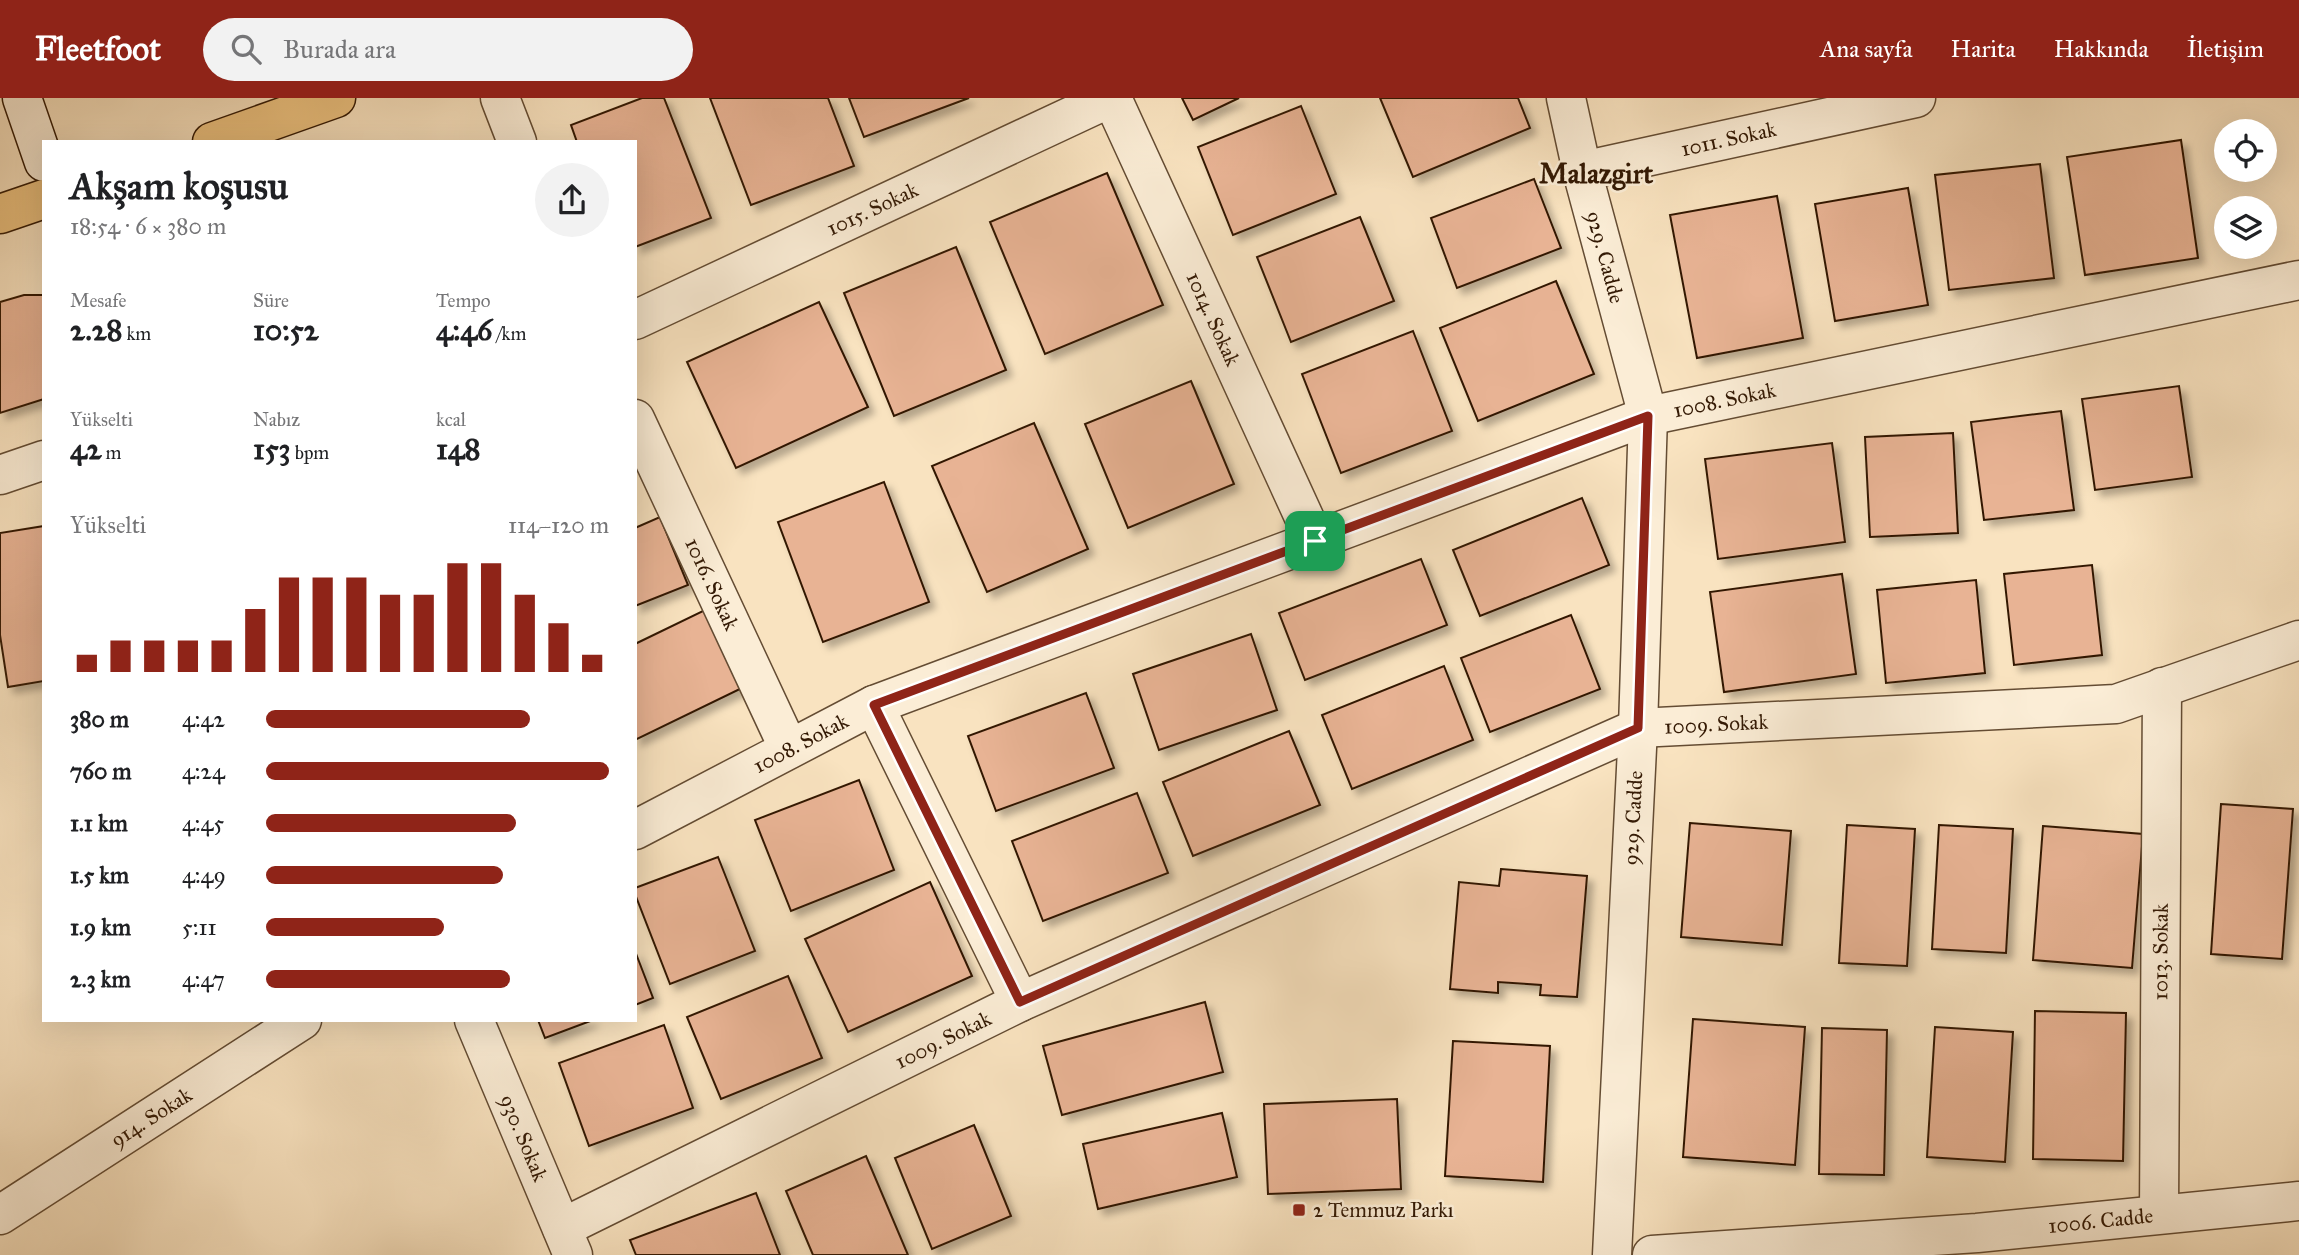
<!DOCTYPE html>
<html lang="tr">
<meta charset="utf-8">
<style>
body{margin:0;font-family:"IM FELL Great Primer",serif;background:#f2f2f2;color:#202124;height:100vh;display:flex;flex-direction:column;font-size:26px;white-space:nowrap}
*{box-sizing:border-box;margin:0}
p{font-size:23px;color:#757577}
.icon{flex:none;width:38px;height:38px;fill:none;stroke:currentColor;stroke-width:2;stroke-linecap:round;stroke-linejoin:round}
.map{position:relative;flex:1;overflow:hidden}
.details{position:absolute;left:42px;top:42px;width:595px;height:882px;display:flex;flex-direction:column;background:#fff;border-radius:0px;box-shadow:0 7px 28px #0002}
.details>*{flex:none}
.fabs{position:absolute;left:2214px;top:21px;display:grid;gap:14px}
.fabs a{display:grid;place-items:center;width:63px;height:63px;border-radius:50%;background:#fff;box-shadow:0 7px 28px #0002;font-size:35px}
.pin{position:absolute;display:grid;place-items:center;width:60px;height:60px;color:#fff;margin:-30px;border-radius:14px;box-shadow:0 4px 10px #0006}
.round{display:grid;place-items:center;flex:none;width:74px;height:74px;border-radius:37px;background:#f2f2f2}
.headline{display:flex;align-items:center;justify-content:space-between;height:119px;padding:0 28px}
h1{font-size:38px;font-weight:700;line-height:52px}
.figures{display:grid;grid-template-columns:repeat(3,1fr);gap:10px;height:119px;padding:7px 28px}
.figures div{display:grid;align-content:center}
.figures b{font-size:30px;font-weight:700}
.figures small{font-size:19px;font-weight:400}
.figures p{font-size:19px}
.chart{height:196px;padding:14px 28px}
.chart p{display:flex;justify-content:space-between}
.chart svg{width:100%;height:126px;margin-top:7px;stroke:#8f2418;stroke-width:6}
ul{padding:0 28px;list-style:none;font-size:23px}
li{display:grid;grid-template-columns:112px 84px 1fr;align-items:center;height:52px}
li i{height:18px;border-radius:9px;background:#8f2418}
header{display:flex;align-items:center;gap:42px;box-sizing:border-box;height:98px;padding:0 35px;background:#8f2418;color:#fff}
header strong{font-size:33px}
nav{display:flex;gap:38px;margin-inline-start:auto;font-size:24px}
.search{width:490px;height:63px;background:#f2f2f2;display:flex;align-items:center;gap:18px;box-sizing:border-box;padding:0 24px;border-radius:38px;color:#757577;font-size:26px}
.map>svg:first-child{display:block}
</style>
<header>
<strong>Fleetfoot</strong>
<div class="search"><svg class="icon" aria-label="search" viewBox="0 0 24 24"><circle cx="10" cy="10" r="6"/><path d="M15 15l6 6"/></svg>Burada ara</div>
<nav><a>Ana sayfa</a><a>Harita</a><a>Hakkında</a><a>İletişim</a></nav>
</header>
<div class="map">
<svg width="2299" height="1157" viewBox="0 0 2299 1157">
<defs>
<filter id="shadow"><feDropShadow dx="6" dy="6" stdDeviation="3.5" flood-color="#0004"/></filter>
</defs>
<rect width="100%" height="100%" fill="#f9e3c0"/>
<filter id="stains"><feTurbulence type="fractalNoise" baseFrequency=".00286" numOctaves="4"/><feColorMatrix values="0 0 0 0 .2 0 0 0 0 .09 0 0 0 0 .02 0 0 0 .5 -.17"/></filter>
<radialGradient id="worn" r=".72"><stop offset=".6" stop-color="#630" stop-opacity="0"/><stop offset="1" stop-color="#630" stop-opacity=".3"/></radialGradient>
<g fill="#e8b394" stroke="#331904" stroke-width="2" filter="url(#shadow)">
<path d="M642,0H664L711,120L635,149V44H577L571,27Z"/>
<path d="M710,0H828L854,68L751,107Z"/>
<path d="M849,0H969L864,39Z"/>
<path d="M1182,0H1239L1193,22Z"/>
<path d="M1380,0H1518L1530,30L1413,79Z"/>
<path d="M1301,8L1336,96L1233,137L1198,49Z"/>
<path d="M2181,42L2198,160L2085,177L2067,59Z"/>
<path d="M2040,66L2054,180L1949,192L1935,77Z"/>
<path d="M1107,75L1163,207L1045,256L990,124Z"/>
<path d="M1534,81L1561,150L1457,190L1431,120Z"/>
<path d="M1908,90L1928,207L1835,223L1815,106Z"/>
<path d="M1777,98L1803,240L1697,260L1670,117Z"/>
<path d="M1360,119L1394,203L1291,244L1257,159Z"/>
<path d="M956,149L1006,272L894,318L844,195Z"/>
<path d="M1556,183L1594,276L1478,323L1440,230Z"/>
<path d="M24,197H44V301L0,315V204Z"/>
<path d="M819,204L868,309L736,370L687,264Z"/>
<path d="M1413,233L1452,333L1341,375L1302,276Z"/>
<path d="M1191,283L1234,386L1128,430L1085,326Z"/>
<path d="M2179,288L2192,379L2095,392L2082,301Z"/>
<path d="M2061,313L2074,412L1984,422L1971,324Z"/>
<path d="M1034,325L1088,451L987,494L932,368Z"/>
<path d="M1953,335L1958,435L1870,439L1865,339Z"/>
<path d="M1832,345L1845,444L1718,461L1705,361Z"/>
<path d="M884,384L929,504L823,544L778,424Z"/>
<path d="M1582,400L1609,467L1480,518L1453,452Z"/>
<path d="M660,419L688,487L635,508V430Z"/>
<path d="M44,428V583L8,589L0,537V435Z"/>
<path d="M1421,461L1447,527L1305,582L1279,515Z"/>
<path d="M2092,467L2102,557L2014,567L2004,476Z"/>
<path d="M1842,476L1856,576L1724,594L1710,494Z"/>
<path d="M1976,482L1985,575L1886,585L1877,492Z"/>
<path d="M707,511L744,589L635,642V546Z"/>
<path d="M1571,517L1600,591L1490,634L1461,560Z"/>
<path d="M1251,536L1277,612L1159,652L1133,576Z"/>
<path d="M1444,568L1473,642L1352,691L1322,617Z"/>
<path d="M1086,595L1114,670L996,713L968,638Z"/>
<path d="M1289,633L1320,707L1193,758L1163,684Z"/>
<path d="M859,682L894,772L791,813L755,722Z"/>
<path d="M1137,695L1168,775L1043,823L1012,743Z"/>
<path d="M2221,706L2293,711L2282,861L2211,856Z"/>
<path d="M1690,725L1791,733L1782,847L1681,839Z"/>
<path d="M1847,727L1915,731L1907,868L1839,865Z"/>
<path d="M1939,727L2013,731L2006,855L1932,851Z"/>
<path d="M2043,728L2143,736L2132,870L2033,862Z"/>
<path d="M718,759L755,853L670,886L635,796V790Z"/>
<path d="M1501,771L1587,778L1577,899L1540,897L1541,887L1498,884V895L1450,891L1459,784L1499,788Z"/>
<path d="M930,784L972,878L848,934L805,841Z"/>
<path d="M635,853L653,900L635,907Z"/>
<path d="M788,878L822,960L721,1001L687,919Z"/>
<path d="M1205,904L1223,974L1062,1017L1043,948Z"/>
<path d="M2035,913L2126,915L2123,1063L2033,1061Z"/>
<path d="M1693,921L1805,929L1795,1067L1683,1059Z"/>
<path d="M538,922H593L545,940Z"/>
<path d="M664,927L693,1010L589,1048L559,965Z"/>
<path d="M1935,929L2013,934L2005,1064L1927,1059Z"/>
<path d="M1822,930L1887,932L1884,1077L1819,1076Z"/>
<path d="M1453,943L1550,948L1543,1084L1445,1078Z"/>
<path d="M1397,1001L1401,1091L1268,1096L1264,1006Z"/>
<path d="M1222,1015L1237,1079L1098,1111L1083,1046Z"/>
<path d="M974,1027L1011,1118L932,1151L895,1060Z"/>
<path d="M866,1058L908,1157H813L786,1093Z"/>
<path d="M756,1095L780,1157H636L630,1142Z"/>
</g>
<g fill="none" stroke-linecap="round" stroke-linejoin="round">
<g stroke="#644c33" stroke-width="41">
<g id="minor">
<path d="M500,0L517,44"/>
<path id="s1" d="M1112,0L1315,443"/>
<path id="s2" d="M1566,0L1582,73L1648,318L1638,630L1612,1157"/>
<path id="s3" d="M1582,73L1916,0"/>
<path id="s4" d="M635,222L1110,0"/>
<path id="s5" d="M635,321L789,651"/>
<path d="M0,377L44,362"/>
<path d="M874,607L1020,904"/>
<path id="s6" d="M635,732L874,607L1648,318L2299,182"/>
<path id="s7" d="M474,922L573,1157"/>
<path id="s8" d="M2159,1116L2162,589"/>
<path id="s9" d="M0,1117L302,922"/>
<path id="s10" d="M562,1130L1020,904L1638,630L2116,606L2299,542"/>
<path id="s11" d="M1652,1157L1977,1135L2299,1103"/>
</g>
</g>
<g stroke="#331904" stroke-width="41">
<path id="secondary" d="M22,0L44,64"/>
</g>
<g stroke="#331904" stroke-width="41">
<g id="primary">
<path d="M212,44L336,0"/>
<path d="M0,116L44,101"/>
</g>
</g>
<use href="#minor" stroke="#fbedd6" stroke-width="38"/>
<use href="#secondary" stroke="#fbedd6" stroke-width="38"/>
<use href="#primary" stroke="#ecc280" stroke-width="38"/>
</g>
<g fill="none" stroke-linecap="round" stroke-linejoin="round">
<g stroke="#fff" stroke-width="14">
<path id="route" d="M1648,318L1638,630L1020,904L874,607Z"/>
</g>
<use href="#route" stroke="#8f2418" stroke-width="9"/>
</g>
<rect fill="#8f2418" stroke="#fbedd6" stroke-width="2.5" x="1292" y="1105" width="14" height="14" rx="3.5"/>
<g text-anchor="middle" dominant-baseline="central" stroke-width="5" stroke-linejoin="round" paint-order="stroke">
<g font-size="21" fill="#331904" stroke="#fbedd6">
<text stroke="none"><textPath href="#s3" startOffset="150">1011. Sokak</textPath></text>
<text stroke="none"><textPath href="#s4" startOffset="262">1015. Sokak</textPath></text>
<text stroke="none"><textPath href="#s2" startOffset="164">929. Cadde</textPath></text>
<text stroke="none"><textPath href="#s1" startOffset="243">1014. Sokak</textPath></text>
<text stroke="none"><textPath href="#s6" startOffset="1174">1008. Sokak</textPath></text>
<text stroke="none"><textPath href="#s5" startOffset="182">1016. Sokak</textPath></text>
<text stroke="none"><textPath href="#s10" startOffset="1265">1009. Sokak</textPath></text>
<text stroke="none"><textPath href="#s6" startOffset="187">1008. Sokak</textPath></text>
<text transform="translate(1633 720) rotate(-87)">929. Cadde</text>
<text stroke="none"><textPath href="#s8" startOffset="262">1013. Sokak</textPath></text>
<text stroke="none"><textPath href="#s10" startOffset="425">1009. Sokak</textPath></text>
<text stroke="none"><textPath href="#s9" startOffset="180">914. Sokak</textPath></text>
<text stroke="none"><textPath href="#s7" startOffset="128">930. Sokak</textPath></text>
<text stroke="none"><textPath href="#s11" startOffset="450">1006. Cadde</textPath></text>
</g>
<g font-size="21" fill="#331904" stroke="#fbedd6" text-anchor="start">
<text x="1313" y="1112">2 Temmuz Parkı</text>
</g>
<g font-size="28" font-weight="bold" fill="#331904" stroke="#fbedd6">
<text x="1596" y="75">Malazgirt</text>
</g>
</g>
<rect width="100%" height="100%" filter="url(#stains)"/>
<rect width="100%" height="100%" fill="url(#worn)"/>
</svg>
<div class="fabs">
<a><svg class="icon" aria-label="locate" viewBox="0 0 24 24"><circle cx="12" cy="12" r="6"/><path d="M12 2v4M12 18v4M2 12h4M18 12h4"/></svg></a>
<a><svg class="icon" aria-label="layers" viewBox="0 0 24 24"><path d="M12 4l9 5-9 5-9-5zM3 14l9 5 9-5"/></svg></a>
</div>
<div class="pin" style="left:1315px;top:443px;background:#1e9e55"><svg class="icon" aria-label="arrive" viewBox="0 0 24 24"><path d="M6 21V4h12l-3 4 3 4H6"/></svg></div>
<section class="details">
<div class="headline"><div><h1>Akşam koşusu</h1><p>18:54 · 6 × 380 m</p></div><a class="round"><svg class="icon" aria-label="share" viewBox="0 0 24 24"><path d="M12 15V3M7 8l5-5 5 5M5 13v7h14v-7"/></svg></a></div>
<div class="figures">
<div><p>Mesafe</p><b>2.28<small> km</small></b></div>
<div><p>Süre</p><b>10:52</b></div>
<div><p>Tempo</p><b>4:46<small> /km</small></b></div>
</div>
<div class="figures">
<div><p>Yükselti</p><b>42<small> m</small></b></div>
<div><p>Nabız</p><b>153<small> bpm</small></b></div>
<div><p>kcal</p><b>148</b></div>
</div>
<div class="chart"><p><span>Yükselti</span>114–120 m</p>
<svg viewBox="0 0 160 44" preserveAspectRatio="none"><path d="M5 44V38M15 44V33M25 44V33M35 44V33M45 44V33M55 44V22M65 44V11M75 44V11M85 44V11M95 44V17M105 44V17M115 44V6M125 44V6M135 44V17M145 44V27M155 44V38"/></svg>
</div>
<ul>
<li><b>380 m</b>4:42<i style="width:77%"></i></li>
<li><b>760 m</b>4:24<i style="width:100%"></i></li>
<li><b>1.1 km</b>4:45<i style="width:73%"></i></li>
<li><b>1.5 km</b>4:49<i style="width:69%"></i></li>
<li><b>1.9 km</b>5:11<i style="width:52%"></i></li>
<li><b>2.3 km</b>4:47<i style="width:71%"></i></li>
</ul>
</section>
</div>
